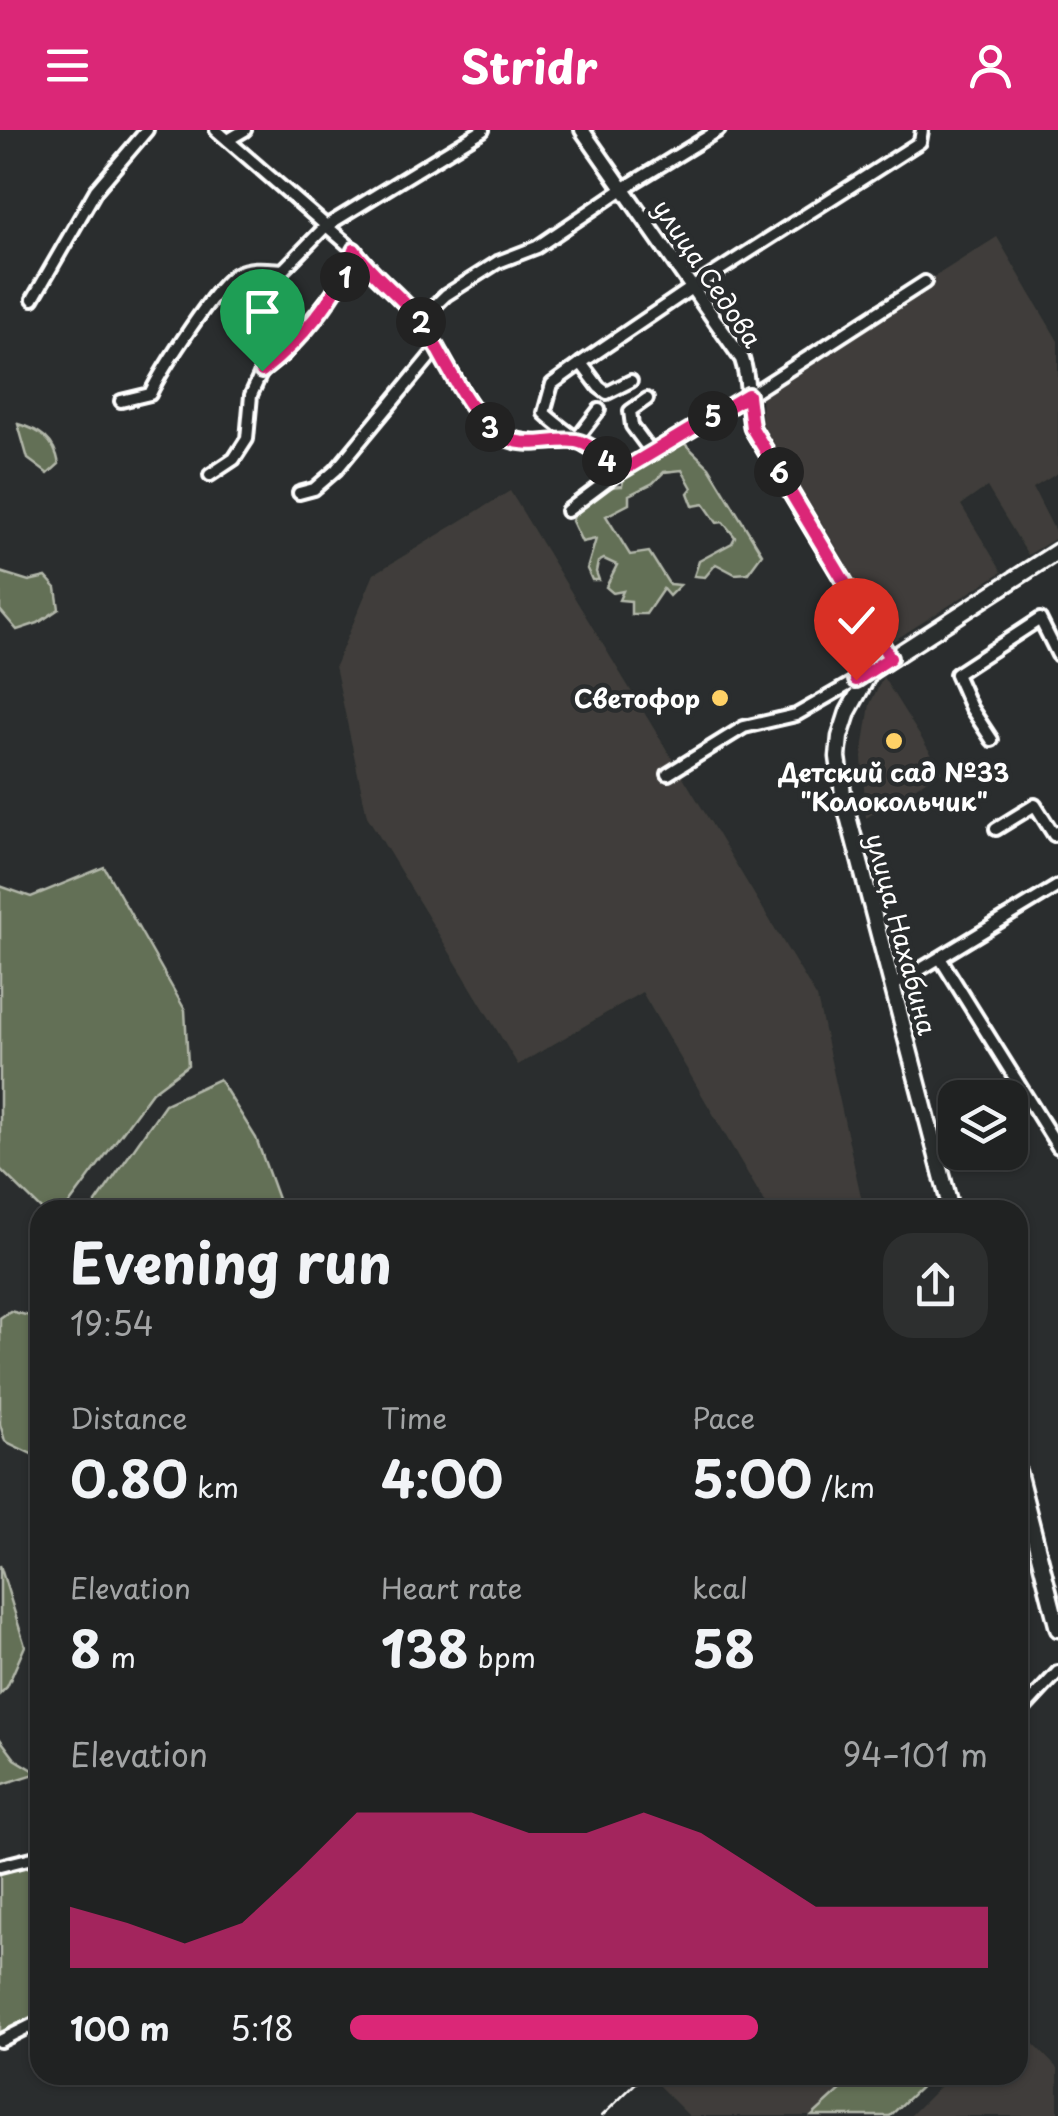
<!DOCTYPE html>
<meta charset="utf-8">
<style>
body{margin:0;font-family:"Playpen Sans",sans-serif;background:#2d2f2f;color:#f1f3f6;height:100vh;display:flex;flex-direction:column;font-size:38px;white-space:nowrap}
*{box-sizing:border-box;margin:0}
p{font-size:32px;color:#a2a4a5}
.icon{flex:none;width:55px;height:55px;fill:none;stroke:currentColor;stroke-width:2;stroke-linecap:round;stroke-linejoin:round}
.map{position:relative;flex:1;overflow:hidden}
.panel{position:absolute;left:30px;top:1070px;width:998px;height:885px;display:flex;flex-direction:column;background:#202222;border-radius:30px;box-shadow:0 2px 8px #0004,0 0 0 2px #3d3f40}
.panel>*{flex:none}
.tools{position:absolute;left:938px;top:950px;display:grid;gap:20px}
.tools a{display:grid;place-items:center;width:90px;height:90px;border-radius:20px;background:#202222;box-shadow:0 2px 8px #0004,0 0 0 2px #3d3f40;font-size:50px}
.pin{position:absolute;display:grid;place-items:center;width:85px;height:85px;color:#fff;margin:-102px -42px;border-radius:50% 50% 50% 0;rotate:-45deg;box-shadow:0 0 10px #0007}
.pin .icon{rotate:45deg}
.km{position:absolute;width:50px;height:50px;margin:-25px;border-radius:50%;background:#222;color:#fff;font-size:28px;line-height:50px;text-align:center}
.round{display:grid;place-items:center;flex:none;width:105px;height:105px;border-radius:30px;background:#2d2f2f}
.summary{display:flex;align-items:center;justify-content:space-between;height:170px;padding:0 40px}
h1{font-size:55px;font-weight:700;line-height:75px}
.stats{display:grid;grid-template-columns:repeat(3,1fr);gap:15px;height:170px;padding:10px 40px}
.stats div{display:grid;align-content:center}
.stats b{font-size:50px;font-weight:700}
.stats small{font-size:28px;font-weight:400}
.stats p{font-size:28px}
.chart{height:280px;padding:20px 40px}
.chart p{display:flex;justify-content:space-between}
.chart svg{width:100%;height:180px;margin-top:10px;fill:#db2777;opacity:.7}
ul{padding:0 40px;list-style:none;font-size:32px}
li{display:grid;grid-template-columns:160px 120px 1fr;align-items:center;height:75px}
li i{height:25px;border-radius:12px;background:#db2777}
header{display:flex;justify-content:space-between;align-items:center;height:130px;padding:0 40px;background:#db2777;color:#fff;font-size:45px;font-weight:700}
.map>svg:first-child{display:block}
</style>
<header><svg class="icon" aria-label="menu" viewBox="0 0 24 24"><path d="M4 6h16M4 12h16M4 18h16"/></svg>Stridr<svg class="icon" aria-label="person" viewBox="0 0 24 24"><circle cx="12" cy="8" r="4"/><path d="M4 21q1-7 8-7t8 7"/></svg></header>
<div class="map">
<svg width="1058" height="1986" viewBox="0 0 1058 1986">
<rect width="100%" height="100%" fill="#2a2d2e"/>
<filter id="ink" filterUnits="userSpaceOnUse"><feTurbulence type="fractalNoise" baseFrequency=".01" numOctaves="2"/><feDisplacementMap in="SourceGraphic" scale="20" xChannelSelector="R" yChannelSelector="G"/><feConvolveMatrix kernelMatrix="1 2 1 2 8 2 1 2 1" color-interpolation-filters="sRGB"/></filter>
<g filter="url(#ink)">
<g fill="#3f3e3a">
<path d="M997,107L1058,211V343L1033,358L1058,407L1028,425L987,357L961,375L1002,442L890,513L761,298L762,256Z"/>
<path d="M510,361L817,868L864,1080H769L642,862L518,935L367,686L335,536L374,444Z"/>
<path d="M883,547L942,641L866,688L862,627L870,574Z"/>
<path d="M1018,1898L1058,1939V1986H910L951,1945H1018Z"/>
<path d="M648,1945H861L820,1986H689Z"/>
</g>
<g fill="#646f56" stroke="#b2b7aa" stroke-width="2.5">
<path d="M18,294C40,300 55,310 59,334L48,344L28,329Z"/>
<path d="M683,312L709,337L762,424L748,443L735,444L716,434L705,447L694,446L699,431L732,413L735,407L723,392L717,393L704,374L693,376L688,363L692,358L682,340L664,342L653,353L629,365V374L606,386L630,425L649,422L669,454L680,455L669,466L663,459L646,484H631V471L619,470L623,461L613,463L606,457L617,435L604,429L598,432L596,442L599,450H592L587,439L596,409L582,412L572,391C578,371 602,356 622,356L624,347Z"/>
<path d="M0,442L29,451L46,447L56,458L59,479L38,493L17,500L0,480Z"/>
<path d="M104,737L185,880L188,935L152,962L65,1080H42L0,1039V756L31,767Z"/>
<path d="M219,949L256,1008L282,1080H91L165,974Z"/>
<path d="M10,1181L34,1187L40,1202V1328L5,1311L0,1294V1188Z"/>
<path d="M0,1435L25,1516L7,1557L0,1564Z"/>
<path d="M0,1609L15,1629L38,1643L0,1655Z"/>
<path d="M30,1729L40,1745V1886L0,1903V1738Z"/>
<path d="M526,1945H609L566,1956H543Z"/>
<path d="M857,1945H933L890,1986H812Z"/>
</g>
<g fill="none" stroke-linecap="round" stroke-linejoin="round">
<g stroke="#fff" stroke-width="18">
<g id="minor">
<path d="M216,0L354,120C373,146 398,164 418,189C427,198 432,211 439,222C482,292 486,319 575,311"/>
<path d="M228,10L245,0"/>
<path d="M33,169L96,60L147,0"/>
<path d="M420,190L446,165L498,132L537,117L624,58L719,0"/>
<path d="M581,233L599,257L607,263L631,251"/>
<path d="M647,269L630,281L632,296L652,323"/>
<path d="M121,271L150,264C161,241 217,153 236,144C251,136 267,139 283,140L326,96L483,0"/>
<path d="M575,311L599,280"/>
<path d="M619,342C595,320 568,305 544,283L552,254L581,233L687,161L920,12L922,0"/>
<path d="M210,345L234,329L247,309L251,265L262,241L284,224L345,148L354,120"/>
<path d="M299,363L314,359L336,340L437,218"/>
<path d="M567,381L619,342L742,270L925,152"/>
<path d="M992,610L971,578L956,544L1040,489L1058,525"/>
<path d="M668,644L744,597L796,585L869,543"/>
<path d="M996,699L1035,675L1054,705L1058,702"/>
<path d="M940,828L1058,1017"/>
<path d="M893,856L1058,756"/>
<path d="M1018,1585L1058,1542"/>
<path d="M0,1736L40,1726"/>
<path d="M0,1911L40,1891"/>
</g>
</g>
<g stroke="#fff" stroke-width="20">
<path id="tertiary" d="M582,0L742,229C750,252 747,274 752,298L890,528"/>
</g>
<g stroke="#fff" stroke-width="21">
<g id="secondary">
<path d="M951,1080L844,671L838,627L840,607L848,582L870,542L1058,421"/>
<path d="M1018,1342L1058,1499"/>
</g>
</g>
<use href="#minor" stroke="#2a2d2e" stroke-width="10"/>
<use href="#tertiary" stroke="#2a2d2e" stroke-width="12"/>
<use href="#secondary" stroke="#2a2d2e" stroke-width="14"/>
<path stroke="#fff" stroke-width="2.5" d="M602,1986L644,1945"/>
</g>
</g>
<g fill="none" stroke-linecap="round" stroke-linejoin="round" filter="url(#ink)">
<g stroke="#fff" stroke-width="20">
<path id="route" d="M262,241C300,211 339,166 354,120C374,148 404,168 422,193C444,225 471,295 508,309C531,318 554,308 576,311C593,314 608,332 620,342L748,265L752,298L890,528L856,550"/>
</g>
<use href="#route" stroke="#db2777" stroke-width="12"/>
</g>
<g fill="#ffd166" stroke="#2a2d2e" stroke-width="4">
<circle cx="720" cy="568" r="10"/>
<circle cx="894" cy="611" r="10"/>
</g>
<g text-anchor="middle" dominant-baseline="central" stroke-width="9" stroke-linejoin="round" paint-order="stroke">
<g font-size="25" fill="#fff" stroke="#2a2d2e">
<text transform="translate(708 143) rotate(56)">улица Седова</text>
<text transform="translate(902 804) rotate(75)">улица Нахабина</text>
</g>
<g font-size="25" font-weight="bold" fill="#fff" stroke="#2a2d2e" text-anchor="end">
<text x="700" y="568">Светофор</text>
<text x="894" y="642" text-anchor="middle">Детский сад №33<tspan x="894" dy="29">"Колокольчик"</tspan></text>
</g>
</g>
</svg>
<div class="tools">
<a><svg class="icon" aria-label="layers" viewBox="0 0 24 24"><path d="M12 4l9 5-9 5-9-5zM3 14l9 5 9-5"/></svg></a>
</div>
<div class="pin" style="left:262px;top:241px;background:#1e9e55"><svg class="icon" aria-label="arrive" viewBox="0 0 24 24"><path d="M6 21V4h12l-3 4 3 4H6"/></svg></div>
<div class="pin" style="left:856px;top:550px;background:#d93025"><svg class="icon" aria-label="check" viewBox="0 0 24 24"><path d="M5 12l5 5 9-10"/></svg></div>
<b class="km" style="left:345px;top:147px">1</b>
<b class="km" style="left:421px;top:192px">2</b>
<b class="km" style="left:490px;top:297px">3</b>
<b class="km" style="left:607px;top:331px">4</b>
<b class="km" style="left:713px;top:286px">5</b>
<b class="km" style="left:779px;top:342px">6</b>
<section class="panel">
<div class="summary"><div><h1>Evening run</h1><p>19:54</p></div><a class="round"><svg class="icon" aria-label="share" viewBox="0 0 24 24"><path d="M12 15V3M7 8l5-5 5 5M5 13v7h14v-7"/></svg></a></div>
<div class="stats">
<div><p>Distance</p><b>0.80<small> km</small></b></div>
<div><p>Time</p><b>4:00</b></div>
<div><p>Pace</p><b>5:00<small> /km</small></b></div>
</div>
<div class="stats">
<div><p>Elevation</p><b>8<small> m</small></b></div>
<div><p>Heart rate</p><b>138<small> bpm</small></b></div>
<div><p>kcal</p><b>58</b></div>
</div>
<div class="chart"><p><span>Elevation</span>94–101 m</p>
<svg viewBox="0 0 160 44" preserveAspectRatio="none"><path d="M0 44V29L10 33L20 38L30 33L40 20L50 6L60 6L70 6L80 11L90 11L100 6L110 11L120 20L130 29L140 29L150 29L160 29V44z"/></svg>
</div>
<ul>
<li><b>100 m</b>5:18<i style="width:64%"></i></li>
</ul>
</section>
</div>
